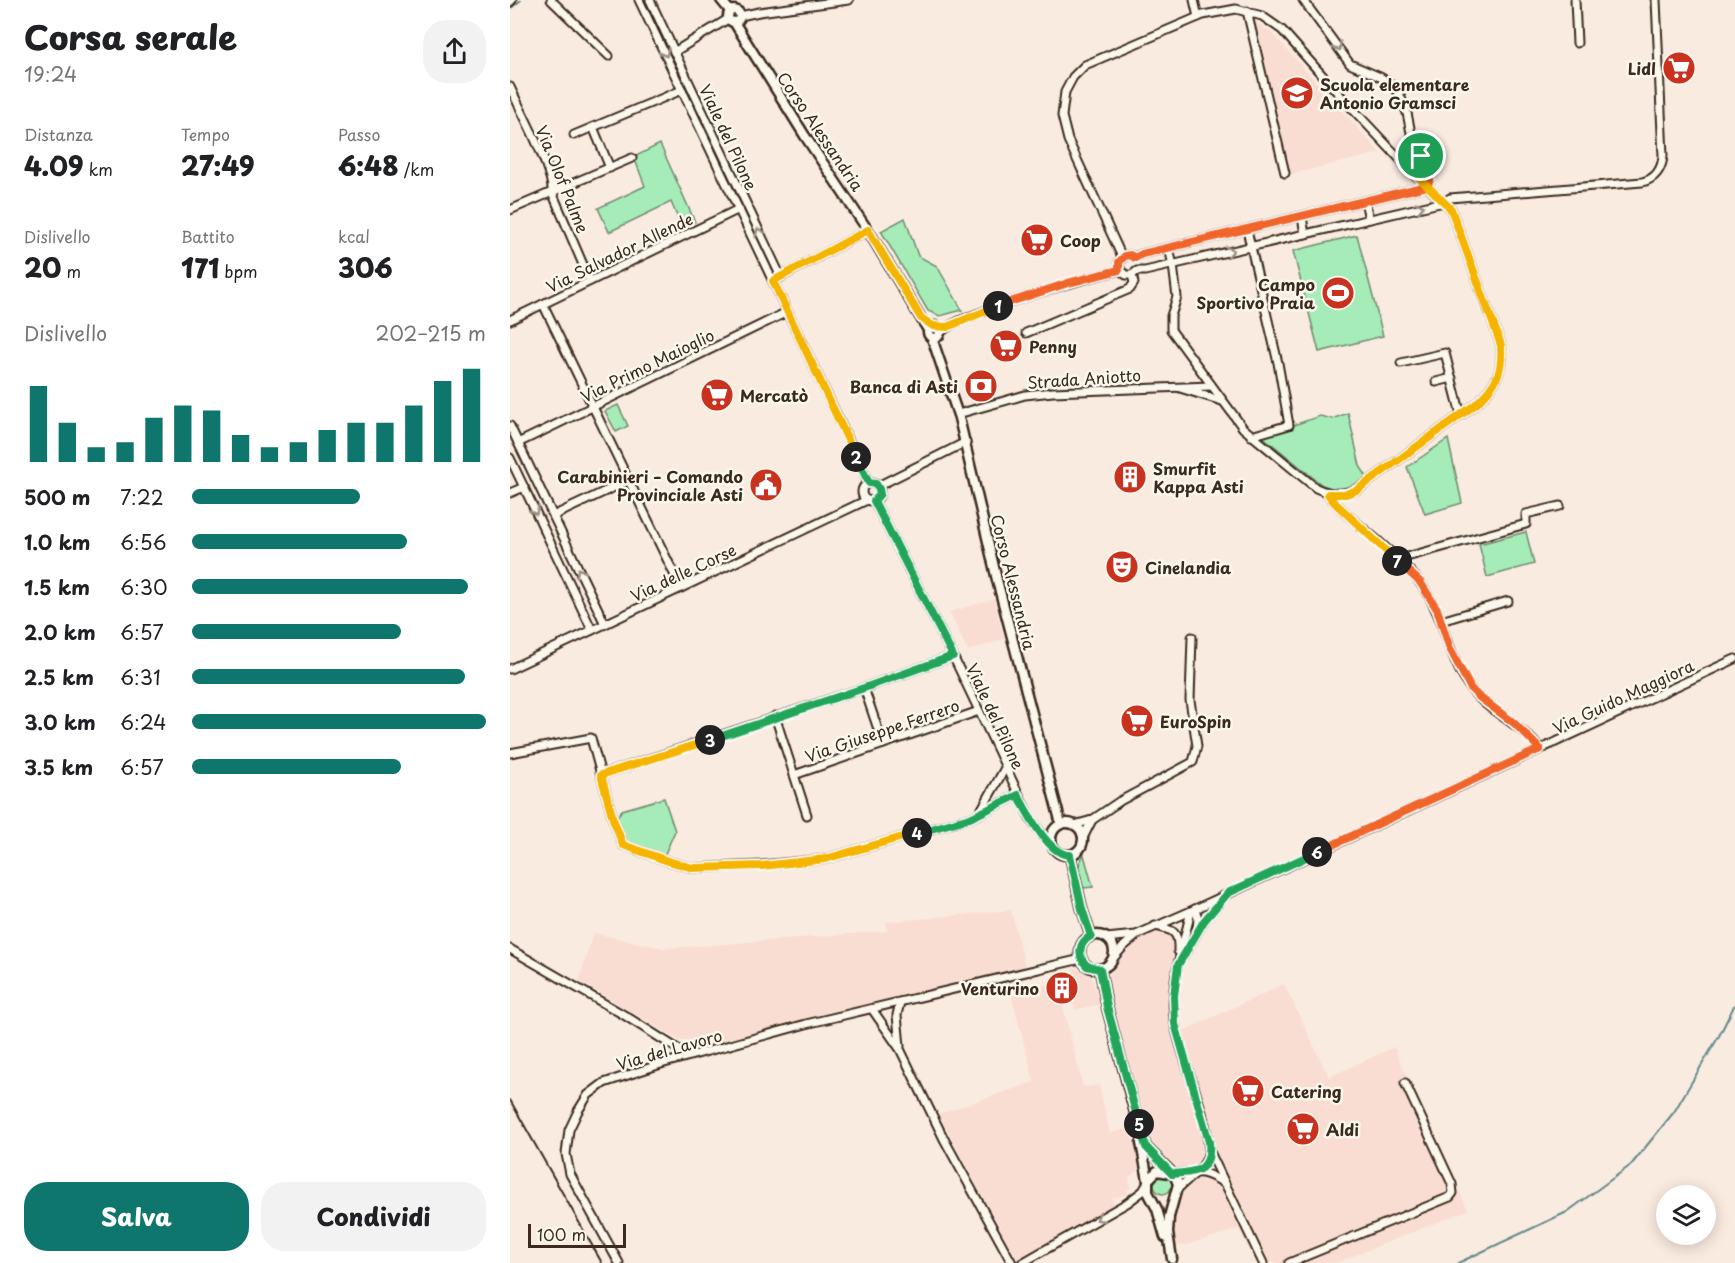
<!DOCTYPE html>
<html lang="it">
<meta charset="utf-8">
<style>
body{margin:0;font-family:"Playpen Sans",sans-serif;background:#f2f2f2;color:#202124;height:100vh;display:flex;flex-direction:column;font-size:22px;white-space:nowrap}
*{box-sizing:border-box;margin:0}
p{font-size:20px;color:#757577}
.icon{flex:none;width:33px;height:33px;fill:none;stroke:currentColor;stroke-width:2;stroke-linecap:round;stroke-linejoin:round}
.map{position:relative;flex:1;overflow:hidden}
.side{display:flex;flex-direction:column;background:#fff;width:510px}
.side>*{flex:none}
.tools{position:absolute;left:1146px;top:1185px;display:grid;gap:12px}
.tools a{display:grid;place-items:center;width:60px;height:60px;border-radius:50%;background:#fff;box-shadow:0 3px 15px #0003;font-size:30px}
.scale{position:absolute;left:18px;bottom:15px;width:98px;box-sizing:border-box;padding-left:6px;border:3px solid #3b2a1e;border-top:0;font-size:16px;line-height:21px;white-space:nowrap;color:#3b2a1e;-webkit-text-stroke:4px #fbf7ec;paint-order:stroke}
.pin{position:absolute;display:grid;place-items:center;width:51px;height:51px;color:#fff;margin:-26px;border:3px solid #fff;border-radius:50%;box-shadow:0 2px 6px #0007}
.km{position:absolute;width:30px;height:30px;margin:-15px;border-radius:50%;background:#222;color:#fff;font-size:16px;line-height:30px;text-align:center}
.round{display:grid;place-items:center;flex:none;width:63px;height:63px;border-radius:24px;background:#f2f2f2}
.overview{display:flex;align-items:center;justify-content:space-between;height:102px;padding:0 24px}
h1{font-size:33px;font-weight:800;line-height:45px}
.metrics{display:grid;grid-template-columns:repeat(3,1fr);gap:9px;height:102px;padding:6px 24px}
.metrics div{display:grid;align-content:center}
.metrics b{font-size:26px;font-weight:800}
.metrics small{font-size:16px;font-weight:400}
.metrics p{font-size:16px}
.chart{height:168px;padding:12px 24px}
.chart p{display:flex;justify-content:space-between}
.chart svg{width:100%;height:108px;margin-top:6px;stroke:#0f766e;stroke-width:6}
.action{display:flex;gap:12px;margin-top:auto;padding:12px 24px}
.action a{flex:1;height:69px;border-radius:24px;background:#0f766e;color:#fff;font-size:24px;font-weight:800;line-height:69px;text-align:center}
.action a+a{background:#f2f2f2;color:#202124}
ul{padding:0 24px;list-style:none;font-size:20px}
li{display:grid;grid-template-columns:96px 72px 1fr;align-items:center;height:45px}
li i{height:15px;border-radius:8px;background:#0f766e}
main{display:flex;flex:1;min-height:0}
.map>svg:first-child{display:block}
</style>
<main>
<section class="side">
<div class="overview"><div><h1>Corsa serale</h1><p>19:24</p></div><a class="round"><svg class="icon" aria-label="share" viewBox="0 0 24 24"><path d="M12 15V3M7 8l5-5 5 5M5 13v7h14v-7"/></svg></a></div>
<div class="metrics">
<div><p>Distanza</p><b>4.09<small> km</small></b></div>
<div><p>Tempo</p><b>27:49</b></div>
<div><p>Passo</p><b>6:48<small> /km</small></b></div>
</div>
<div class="metrics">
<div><p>Dislivello</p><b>20<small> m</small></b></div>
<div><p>Battito</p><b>171<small> bpm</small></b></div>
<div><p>kcal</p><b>306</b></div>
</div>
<div class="chart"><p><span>Dislivello</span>202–215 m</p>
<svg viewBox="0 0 160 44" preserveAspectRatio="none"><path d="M5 44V13M15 44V28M25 44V38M35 44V36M45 44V26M55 44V21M65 44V23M75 44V33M85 44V38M95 44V36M105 44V31M115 44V28M125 44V28M135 44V21M145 44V11M155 44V6"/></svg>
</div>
<ul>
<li><b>500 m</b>7:22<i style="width:57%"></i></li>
<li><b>1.0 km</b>6:56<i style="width:73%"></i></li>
<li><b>1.5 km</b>6:30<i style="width:94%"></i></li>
<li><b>2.0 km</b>6:57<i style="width:71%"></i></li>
<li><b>2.5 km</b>6:31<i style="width:93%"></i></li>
<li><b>3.0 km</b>6:24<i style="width:100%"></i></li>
<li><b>3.5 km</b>6:57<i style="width:71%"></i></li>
</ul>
<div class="action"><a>Salva</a><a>Condividi</a></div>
</section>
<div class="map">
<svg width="1225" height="1263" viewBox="0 0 1225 1263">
<rect width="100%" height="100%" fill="#faebe0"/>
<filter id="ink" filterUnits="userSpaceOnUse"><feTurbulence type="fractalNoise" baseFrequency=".0167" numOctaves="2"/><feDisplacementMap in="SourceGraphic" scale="12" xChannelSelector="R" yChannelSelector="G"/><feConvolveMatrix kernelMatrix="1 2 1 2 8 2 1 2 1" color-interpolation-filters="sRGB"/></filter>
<g filter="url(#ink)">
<g fill="#f9ddd2">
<path d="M742,20L762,33L870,153L778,175Z"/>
<path d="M484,599L494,639L458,651L439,612Z"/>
<path d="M501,910L515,967L200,1044L169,1040L69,981L83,933L154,948L176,947L377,931L376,922Z"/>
<path d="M648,930H656L661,933L666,943L660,1001L664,1035L774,984L819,1077L884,1047L958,1210L826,1263H745L729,1229L673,1246L665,1245L660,1228L664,1210L672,1194L674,1186L668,1170L655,1165L638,1146L597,988L599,976L609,956L622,941Z"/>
<path d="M563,967L573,970L582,978L590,1004L565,1010L558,977L564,976Z"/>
<path d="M547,982L573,1087L589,1085L600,1133L620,1128L630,1169L619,1177L621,1188L617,1190L618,1194L602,1198L604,1206L508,1261L428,1114L524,1082L501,994Z"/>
</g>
<g fill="#a5ecb9" stroke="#708b6c" stroke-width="1.5">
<path d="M150,144L185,222L172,228L161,202L99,232L88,208L135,186L124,157Z"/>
<path d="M395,218L408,256L427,266L452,310L430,316L418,311L371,231Z"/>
<path d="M847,235L873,336L809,352L783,251Z"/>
<path d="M108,405L118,426L106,432L95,411Z"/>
<path d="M838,413L850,466L857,477C842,487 829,492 812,485L752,436L810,416L822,419Z"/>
<path d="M938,439L952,503L915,514L897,467Z"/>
<path d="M1016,532L1024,564L977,577L969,544Z"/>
<path d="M154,798L165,831L154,856L113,840L106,818L112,810Z"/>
<path d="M574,855L583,887L573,888C570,876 565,865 574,855Z"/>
<circle cx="653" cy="1185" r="9"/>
</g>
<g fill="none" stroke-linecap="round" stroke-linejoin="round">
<g stroke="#60898c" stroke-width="2">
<path d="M0,9L11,0"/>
<path d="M948,1263L1057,1212L1121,1165L1164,1112L1209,1036L1225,1004"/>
</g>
<g stroke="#3b2a1e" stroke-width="11">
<g id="minor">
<path d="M41,0L99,56"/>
<path d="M129,0L359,483"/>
<path d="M140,0L271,277L263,281"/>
<path d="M684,0L688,17"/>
<path d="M1065,0L1067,43"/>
<path d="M0,2L2,0"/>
<path d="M737,11L775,173"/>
<path d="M230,16L249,12L339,0"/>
<path d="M164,52L218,19"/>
<path d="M0,87C10,109 44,172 42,192L80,281"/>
<path d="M83,127L100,168"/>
<path d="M64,135L172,90"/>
<path d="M892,161L911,156"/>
<path d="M855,201L859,219"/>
<path d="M0,210L122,158"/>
<path d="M792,217L795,234"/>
<path d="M737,230L768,363L779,425L741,436"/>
<path d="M612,257L558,140L552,116L555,92L563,77L575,65L693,15L726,9L752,16L772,30L837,103L904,174L941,209L991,345C993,373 986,385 966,404L847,490C831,495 821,495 806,488L733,428L661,330V316L667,297L663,265L659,249"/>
<path d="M610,270L609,262L615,256L620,255L625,257L632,254L917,186L919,183L918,172L901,133L897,113L889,93L881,84L870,77L840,64L793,0"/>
<path d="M271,277L358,230"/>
<path d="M33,304L171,588"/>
<path d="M0,320L229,209"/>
<path d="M430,333C443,321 463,316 480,309C523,294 565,281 610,270L616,275H622L627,271H635L934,202L940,198L1132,182C1145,179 1152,169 1153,156L1146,0"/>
<path d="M516,333L620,289L624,283L622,275"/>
<path d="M891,363L935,353L951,415"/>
<path d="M926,382L942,378"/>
<path d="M670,388L712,401"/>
<path d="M448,414L515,395L543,392L701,386"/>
<path d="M0,426L95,624"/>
<path d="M8,443L277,312"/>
<path d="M0,458L82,630"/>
<circle cx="361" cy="492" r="9"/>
<path d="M368,486L456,442"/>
<path d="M0,493L14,487"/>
<path d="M818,494C828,508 841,518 854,529C870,542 898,567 910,583C935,615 937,657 961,689C978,712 1012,724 1030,749"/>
<path d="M364,501L443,656L520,818L533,836L541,843"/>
<path d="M43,516L119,480"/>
<path d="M885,557L893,558L1016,524V514L1050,506"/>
<path d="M931,621L998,601"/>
<path d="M0,669L357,500"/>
<path d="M354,688L373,744"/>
<path d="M265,716L297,815"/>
<path d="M0,753L81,738L103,819L113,845L158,861L183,868L252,865L315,859L460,818L508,795"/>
<path d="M91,775L354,688L443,656"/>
<path d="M284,775L469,711"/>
<path d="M469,814L495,768"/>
<path d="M564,825L582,820L610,801L683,762L687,746L680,700L682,637"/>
<path d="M573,838L582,820"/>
<path d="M685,909L688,918L687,931"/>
<path d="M645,926C663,930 669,931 668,951"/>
<path d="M596,938L626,935L681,911L1225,659"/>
<path d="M0,949L114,1015L179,1056"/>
<path d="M672,958L694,921L715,896"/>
<path d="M600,962L614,946L626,936"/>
<path d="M390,1002L387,1015L390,1046"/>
<path d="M362,1009L390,1049L434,1139L502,1263"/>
<path d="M700,1152L753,1263"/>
<path d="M662,1174C687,1172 693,1169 715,1184"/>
<path d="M667,1190C680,1175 697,1170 699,1149C695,1107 674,1066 665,1025C658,987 673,947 681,911"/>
<path d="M109,1263L60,1174L56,1154L59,1130L68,1111L78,1095L94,1083L151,1064L296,1024L571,959"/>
<path d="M512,1263L617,1203L633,1191L637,1184"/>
<path d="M779,1263L940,1197L943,1193L942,1184L895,1083"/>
</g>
</g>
<g stroke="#3b2a1e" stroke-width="13">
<g id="major">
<path d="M211,0L220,11"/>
<circle cx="224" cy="16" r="6"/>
<path d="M224,22L295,136L359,232L418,330"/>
<circle cx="424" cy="332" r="6"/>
<path d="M422,338L449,418L487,580L551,824"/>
<circle cx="557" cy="839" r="16"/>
<path d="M560,855L572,909L581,936"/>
<circle cx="587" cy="952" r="17"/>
<path d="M590,969L597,1007L629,1128L636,1147L665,1176L668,1184L659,1217L658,1233L662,1259"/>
<path d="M631,1143L638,1180V1192L647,1209L655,1237"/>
<path d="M638,1180L647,1171L660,1173"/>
</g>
</g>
<use href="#minor" stroke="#fbf7ec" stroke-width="7"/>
<use href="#major" stroke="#fbf7ec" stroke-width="8"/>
<path stroke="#3b2a1e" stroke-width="2" d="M0,1100L92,1263"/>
</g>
<defs><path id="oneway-chevron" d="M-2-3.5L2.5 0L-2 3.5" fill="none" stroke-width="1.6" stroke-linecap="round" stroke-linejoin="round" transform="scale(1.5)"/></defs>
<g stroke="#9b9085">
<use href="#oneway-chevron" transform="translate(828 47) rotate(54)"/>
<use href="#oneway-chevron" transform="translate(155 53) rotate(64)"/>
<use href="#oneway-chevron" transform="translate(910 207) rotate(-13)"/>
<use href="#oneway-chevron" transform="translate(249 232) rotate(-115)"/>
<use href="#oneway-chevron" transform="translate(720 251) rotate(-13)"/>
<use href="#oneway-chevron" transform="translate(25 511) rotate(65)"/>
<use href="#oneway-chevron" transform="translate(70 572) rotate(-116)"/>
<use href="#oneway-chevron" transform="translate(590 1218) rotate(150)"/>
</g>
</g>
<g fill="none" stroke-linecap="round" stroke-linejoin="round" filter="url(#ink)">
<g stroke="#fff" stroke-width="12">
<path id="split-1" d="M488,306L558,283L609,270V262L615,256L620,255L625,258L632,254L917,186L920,180L911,156"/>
</g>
<g stroke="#fff" stroke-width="12">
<path id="split-2" d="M346,457L263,281L358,230L411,318L423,326L437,327L488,306"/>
</g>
<g stroke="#fff" stroke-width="12">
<path id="split-3" d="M200,740L354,688L443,656L364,501L370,494L369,489L366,484L359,483L346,457"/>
</g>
<g stroke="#fff" stroke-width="12">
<path id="split-4" d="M200,740L91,775L103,819L113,845L158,861L183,868L252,866L315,859L407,833"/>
</g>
<g stroke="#fff" stroke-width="12">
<path id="split-5" d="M407,833L460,818L508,795C517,812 539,856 560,855L572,909L581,936C568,943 567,956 577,966L590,969L597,1007L629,1124"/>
</g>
<g stroke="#fff" stroke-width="12">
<path id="split-6" d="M629,1124L636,1147L662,1174C686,1172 702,1172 699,1142L665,1024L664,996L668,965L694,921L718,893L807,852"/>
</g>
<g stroke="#fff" stroke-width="12">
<path id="split-7" d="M807,852L1030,749L1004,723L969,697L961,689L940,649L927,609L910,582L887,561"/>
</g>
<g stroke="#fff" stroke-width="12">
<path id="split-8" d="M887,561L824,502L818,494H836L847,490L966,404C986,385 993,373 991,345L941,209L892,161L911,156"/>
</g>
<use href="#split-1" stroke="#f0652b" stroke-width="8"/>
<use href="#split-2" stroke="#f5b400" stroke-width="8"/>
<use href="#split-3" stroke="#22a559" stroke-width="8"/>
<use href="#split-4" stroke="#f5b400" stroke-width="8"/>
<use href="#split-5" stroke="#22a559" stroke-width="8"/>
<use href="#split-6" stroke="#22a559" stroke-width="8"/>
<use href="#split-7" stroke="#f0652b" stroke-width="8"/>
<use href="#split-8" stroke="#f5b400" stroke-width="8"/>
</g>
<defs>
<g id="supermarket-disc" transform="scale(1.725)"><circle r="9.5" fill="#c8321e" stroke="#fbf7ec"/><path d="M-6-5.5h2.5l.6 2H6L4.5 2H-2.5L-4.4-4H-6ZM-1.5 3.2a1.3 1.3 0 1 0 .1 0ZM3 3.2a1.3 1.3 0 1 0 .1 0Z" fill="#fff"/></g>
<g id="school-disc" transform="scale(1.725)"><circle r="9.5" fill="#c8321e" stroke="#fbf7ec"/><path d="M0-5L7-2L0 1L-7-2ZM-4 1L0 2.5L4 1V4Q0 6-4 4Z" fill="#fff"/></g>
<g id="stadium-disc" transform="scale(1.725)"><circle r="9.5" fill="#c8321e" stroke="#fbf7ec"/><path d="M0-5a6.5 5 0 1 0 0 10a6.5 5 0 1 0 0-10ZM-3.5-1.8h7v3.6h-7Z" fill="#fff"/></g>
<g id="bank-disc" transform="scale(1.725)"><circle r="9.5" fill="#c8321e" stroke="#fbf7ec"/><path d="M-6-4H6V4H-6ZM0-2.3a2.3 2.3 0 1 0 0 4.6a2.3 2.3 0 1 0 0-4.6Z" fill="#fff"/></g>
<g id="building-disc" transform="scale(1.725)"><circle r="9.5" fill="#c8321e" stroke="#fbf7ec"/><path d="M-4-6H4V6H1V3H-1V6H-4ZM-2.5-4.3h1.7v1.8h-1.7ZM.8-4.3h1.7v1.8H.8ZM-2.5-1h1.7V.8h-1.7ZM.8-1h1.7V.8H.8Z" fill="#fff"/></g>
<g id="civic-disc" transform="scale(1.725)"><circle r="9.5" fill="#c8321e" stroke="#fbf7ec"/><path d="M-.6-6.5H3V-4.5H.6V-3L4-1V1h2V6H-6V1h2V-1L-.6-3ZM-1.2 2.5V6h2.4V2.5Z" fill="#fff"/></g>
<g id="theatre-disc" transform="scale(1.725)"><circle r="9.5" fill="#c8321e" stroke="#fbf7ec"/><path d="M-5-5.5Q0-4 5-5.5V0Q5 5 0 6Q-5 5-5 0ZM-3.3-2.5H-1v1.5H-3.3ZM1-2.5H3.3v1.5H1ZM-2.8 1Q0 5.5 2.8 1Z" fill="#fff"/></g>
</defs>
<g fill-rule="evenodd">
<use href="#supermarket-disc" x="1169" y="68"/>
<use href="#school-disc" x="787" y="93"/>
<use href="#supermarket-disc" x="527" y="240"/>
<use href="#stadium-disc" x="828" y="293"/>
<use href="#supermarket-disc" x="496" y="346"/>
<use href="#bank-disc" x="471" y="386"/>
<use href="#supermarket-disc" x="207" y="395"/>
<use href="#building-disc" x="620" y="477"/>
<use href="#civic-disc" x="256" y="485"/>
<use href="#theatre-disc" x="612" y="567"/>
<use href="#supermarket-disc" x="627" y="721"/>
<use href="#building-disc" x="552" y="988"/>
<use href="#supermarket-disc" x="738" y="1091"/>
<use href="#supermarket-disc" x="793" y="1129"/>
</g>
<g text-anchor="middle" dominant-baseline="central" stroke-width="5" stroke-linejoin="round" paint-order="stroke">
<g font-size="16" font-weight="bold" fill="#3b2a1e" stroke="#fbf7ec" text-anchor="start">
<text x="1146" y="68" text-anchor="end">Lidl</text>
<text x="810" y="84">Scuola elementare<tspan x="810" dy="18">Antonio Gramsci</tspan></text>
<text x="550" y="240">Coop</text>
<text x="805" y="284" text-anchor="end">Campo<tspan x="805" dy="18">Sportivo Praia</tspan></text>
<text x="519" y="346">Penny</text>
<text x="448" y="386" text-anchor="end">Banca di Asti</text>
<text x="230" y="395">Mercatò</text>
<text x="643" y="468">Smurfit<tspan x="643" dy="18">Kappa Asti</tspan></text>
<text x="233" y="476" text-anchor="end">Carabinieri – Comando<tspan x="233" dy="18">Provinciale Asti</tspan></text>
<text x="635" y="567">Cinelandia</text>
<text x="650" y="721">EuroSpin</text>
<text x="529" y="988" text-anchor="end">Venturino</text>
<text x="761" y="1091">Catering</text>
<text x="816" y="1129">Aldi</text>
</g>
<g font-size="16" fill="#3b2a1e" stroke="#fbf7ec">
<text transform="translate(311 131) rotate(56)">Corso Alessandria</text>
<text transform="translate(219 137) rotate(65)">Viale del Pilone</text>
<text transform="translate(53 179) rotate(68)">Via Olof Palme</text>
<text transform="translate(109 252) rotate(-26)">Via Salvador Allende</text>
<text transform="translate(137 365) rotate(-26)">Via Primo Maioglio</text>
<text transform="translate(574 378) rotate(-4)">Strada Aniotto</text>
<text transform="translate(173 572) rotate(-25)">Via delle Corse</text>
<text transform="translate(504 582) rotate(76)">Corso Alessandria</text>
<text transform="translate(1113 696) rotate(-25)">Via Guido Maggiora</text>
<text transform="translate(486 716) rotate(65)">Viale del Pilone</text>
<text transform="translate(372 730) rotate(-19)">Via Giuseppe Ferrero</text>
<text transform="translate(159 1049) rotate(-16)">Via del Lavoro</text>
</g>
</g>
</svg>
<div class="tools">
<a><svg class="icon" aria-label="layers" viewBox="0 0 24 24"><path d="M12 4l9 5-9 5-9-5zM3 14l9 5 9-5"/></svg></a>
</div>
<div class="scale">100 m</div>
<div class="pin" style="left:911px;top:156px;background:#1e9e55"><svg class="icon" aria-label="arrive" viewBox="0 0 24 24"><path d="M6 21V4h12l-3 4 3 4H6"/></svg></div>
<b class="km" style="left:488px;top:306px">1</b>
<b class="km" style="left:346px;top:457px">2</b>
<b class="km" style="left:200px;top:740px">3</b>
<b class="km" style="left:407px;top:833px">4</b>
<b class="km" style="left:629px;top:1124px">5</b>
<b class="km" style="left:807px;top:852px">6</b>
<b class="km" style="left:887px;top:561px">7</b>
</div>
</main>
